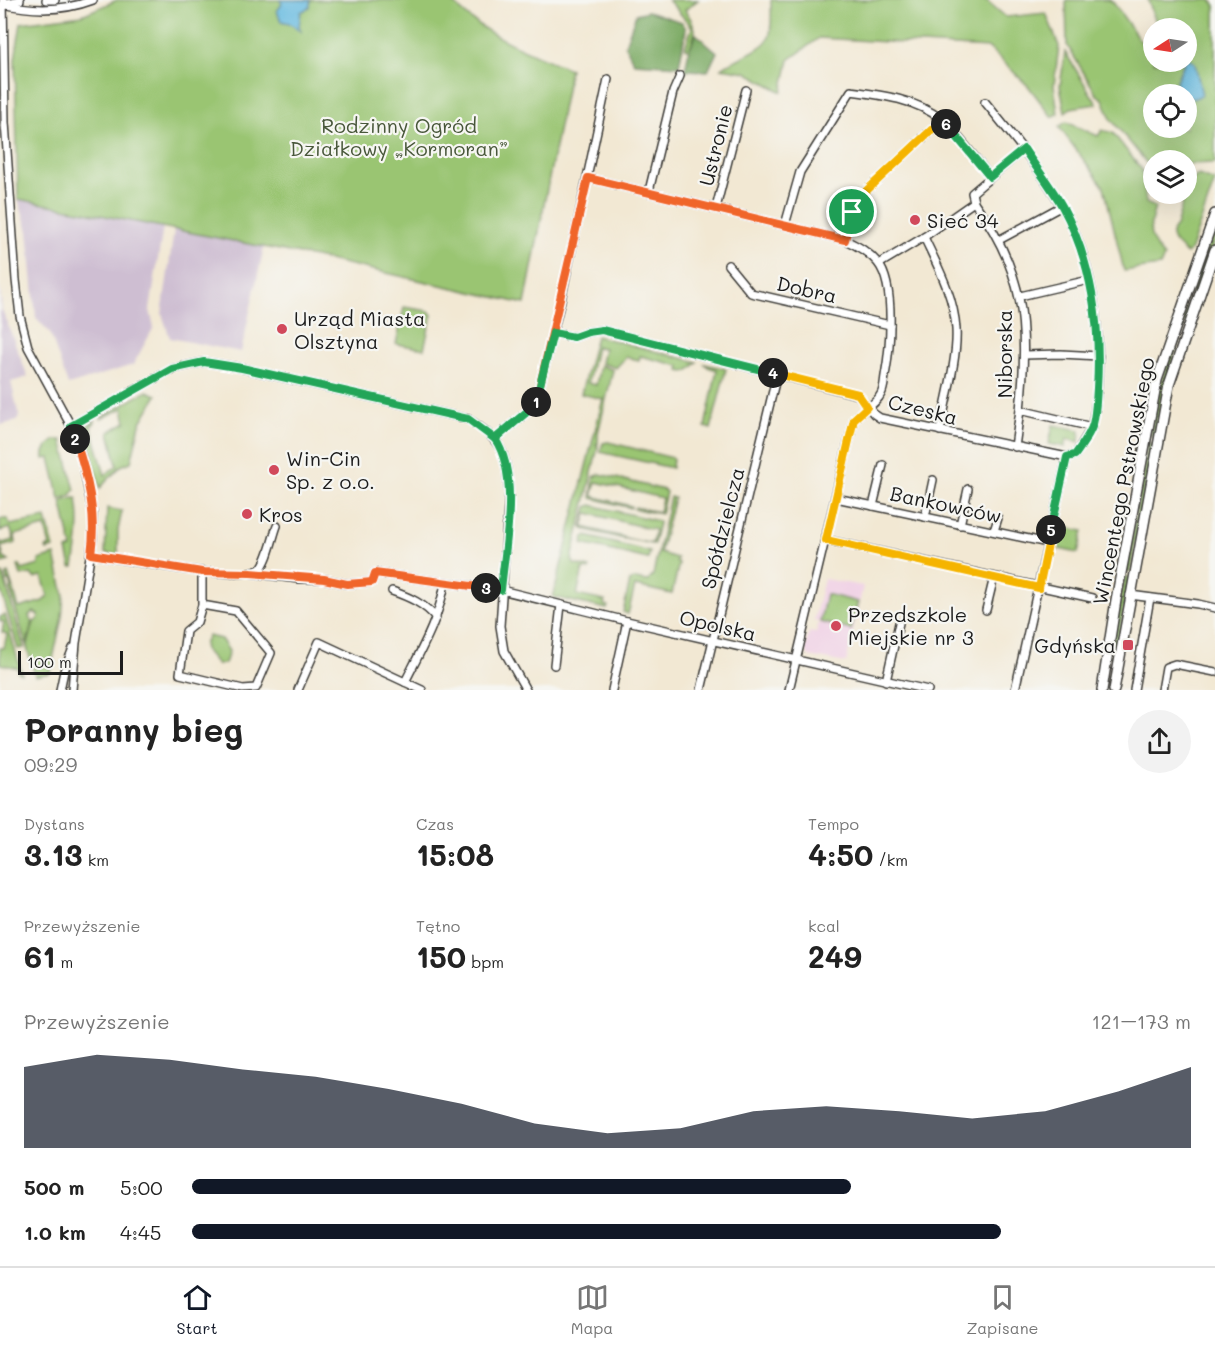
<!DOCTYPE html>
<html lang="pl">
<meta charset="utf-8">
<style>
body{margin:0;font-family:Mali,sans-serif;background:#f2f2f2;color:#222;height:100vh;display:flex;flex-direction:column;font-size:22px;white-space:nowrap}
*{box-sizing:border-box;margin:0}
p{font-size:20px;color:#767676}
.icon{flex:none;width:33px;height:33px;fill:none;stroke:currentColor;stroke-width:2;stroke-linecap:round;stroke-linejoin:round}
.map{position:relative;height:690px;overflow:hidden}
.sheet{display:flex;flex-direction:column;background:#fff;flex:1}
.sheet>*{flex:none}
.needle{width:39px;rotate:258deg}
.tools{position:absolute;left:1143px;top:18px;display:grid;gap:12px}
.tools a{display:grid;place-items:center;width:54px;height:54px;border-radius:50%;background:#fff;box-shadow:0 6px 24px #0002;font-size:30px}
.scale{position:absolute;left:18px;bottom:15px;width:105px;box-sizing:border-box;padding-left:6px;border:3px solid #1c1c1c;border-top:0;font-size:16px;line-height:21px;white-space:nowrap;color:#1c1c1c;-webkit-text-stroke:4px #f6f6f2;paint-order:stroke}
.pin{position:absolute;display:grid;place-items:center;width:51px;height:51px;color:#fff;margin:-26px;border:3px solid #fff;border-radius:50%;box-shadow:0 2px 6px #0007}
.km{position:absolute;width:30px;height:30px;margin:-15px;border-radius:50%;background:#222;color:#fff;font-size:16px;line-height:30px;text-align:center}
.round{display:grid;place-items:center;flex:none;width:63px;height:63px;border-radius:32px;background:#f2f2f2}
.summary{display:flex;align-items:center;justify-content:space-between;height:102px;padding:0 24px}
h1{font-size:33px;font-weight:700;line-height:45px}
.stats{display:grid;grid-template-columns:repeat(3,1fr);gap:9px;height:102px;padding:6px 24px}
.stats div{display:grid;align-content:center}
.stats b{font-size:30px;font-weight:700}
.stats small{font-size:16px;font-weight:400}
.stats p{font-size:16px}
.chart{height:168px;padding:12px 24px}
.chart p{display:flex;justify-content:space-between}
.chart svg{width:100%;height:108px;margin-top:6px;fill:#111827;opacity:.7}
ul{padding:0 24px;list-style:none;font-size:20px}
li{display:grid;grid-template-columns:96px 72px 1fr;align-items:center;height:45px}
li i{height:15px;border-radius:8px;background:#111827}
.tab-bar{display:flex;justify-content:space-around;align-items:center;height:84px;border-top:2px solid #e0e0e0;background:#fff;font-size:16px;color:#767676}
.tab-bar a{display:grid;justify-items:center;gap:3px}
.tab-bar .active{color:#111827}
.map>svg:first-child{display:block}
</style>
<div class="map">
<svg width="1215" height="690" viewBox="0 0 1215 690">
<rect width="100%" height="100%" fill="#f6f6f2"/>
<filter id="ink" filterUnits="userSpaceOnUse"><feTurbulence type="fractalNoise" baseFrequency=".0167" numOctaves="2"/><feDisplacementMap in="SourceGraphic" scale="12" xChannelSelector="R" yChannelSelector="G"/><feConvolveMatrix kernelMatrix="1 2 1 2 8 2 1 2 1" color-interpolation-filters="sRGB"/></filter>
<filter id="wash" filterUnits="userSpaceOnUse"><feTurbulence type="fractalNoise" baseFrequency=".008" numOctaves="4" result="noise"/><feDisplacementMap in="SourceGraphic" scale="24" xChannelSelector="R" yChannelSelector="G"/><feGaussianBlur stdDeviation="1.35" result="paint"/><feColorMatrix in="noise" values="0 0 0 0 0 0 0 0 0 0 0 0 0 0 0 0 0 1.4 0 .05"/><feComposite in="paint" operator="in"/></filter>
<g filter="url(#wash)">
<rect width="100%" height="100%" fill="#f2e8d3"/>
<path fill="#f0d0e5" d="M824,579L863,586L846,663L809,656L805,650L809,632L816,633L819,621L814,620Z"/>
<g fill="#cebed2">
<path d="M18,199L163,227L150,310L154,327L133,365L68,385L50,333L36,318L28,231Z"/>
<path d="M174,230L264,247L241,352L170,338L162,314Z"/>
<path d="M0,286L2,310L28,377L11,382L19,416L17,421L0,425Z"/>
</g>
<g fill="#9ac572" stroke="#5b7047" stroke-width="1.5">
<path d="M117,0H451C481,35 529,52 570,69L525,304L315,257L18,199L15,59L21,23L82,15Z"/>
<path d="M668,0H698L685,10C697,28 698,30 689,50L685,48L692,27Z"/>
<path d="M771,0H986L1006,17L1046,13L1059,46L1054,85L1058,114L1052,117L1029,87L989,48L819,38L789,60L782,92L746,72L721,68C734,59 768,49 770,34C772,23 771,11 771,0Z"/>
<path d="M1066,0H1109L1113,2L1144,46L1153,43L1154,62H1184L1176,81L1180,94H1154V128H1186L1187,97L1193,99L1187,58L1186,28H1158L1148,0H1211L1215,4V163L1187,164L1186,160H1154L1153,170L1149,166L1111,119L1103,99L1097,95L1067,45Z"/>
<path d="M1065,52L1097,104L1071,108L1065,112L1060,86Z"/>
<path d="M1066,122L1098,136L1102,130L1113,133L1142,170L1146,203L1155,207C1148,230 1147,238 1164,257L1160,266L1124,271L1104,187L1059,127Z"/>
<path d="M1198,175L1215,181L1191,249L1187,254C1178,246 1165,237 1176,226C1181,211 1185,183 1198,175Z"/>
<path d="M1215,225C1215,256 1194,297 1183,327C1171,362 1162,399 1154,435H1150L1161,383Z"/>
<path d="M404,307L429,311L432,315L424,349L396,344Z"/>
<path d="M596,336L697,362C692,368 688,374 679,371L680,366L640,356L639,360L626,357L616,368L601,363L604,348L596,347L588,383L596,385L600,365L613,370L598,433V444H596L598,447L572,559L574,564L590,568L589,570L583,569L577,595L605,601L604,605L608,606L607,609L553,597L603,399L581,394Z"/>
<path d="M705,364L726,369L711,429L705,427L717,370L708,367Z"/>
<path d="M147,391L157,395L140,424L131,462L121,466L100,488L86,438L87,426L95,420V423L91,426L105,475L117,465L109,432L126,422L123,408L101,419V417Z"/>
<path d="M1053,425L1080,430L1079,442L1067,439L1065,447L1049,444Z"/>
<path d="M55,440H62L75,490L70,496L60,499L50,458L44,459C42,450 48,445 55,440Z"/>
<path d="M608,442L673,458L672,468L600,452L603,443Z"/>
<path d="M1148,443L1153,444L1130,572H1126Z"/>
<path d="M600,474L664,490L666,492L661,514L634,509L635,507L659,512L662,498L596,482L592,496L631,506V508L591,498L594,477Z"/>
<path d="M670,497L674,498L660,553L677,558L676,562L679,563L672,594L635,586L628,614L623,612L630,581L635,579L648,581L653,575Z"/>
<path d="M74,498H77C81,522 78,543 74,567H71L67,550L72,548L61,501Z"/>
<path d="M591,505L658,521L659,523L654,544L626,539V538L652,544L655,530L587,513L583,527L624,537V539L583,529L582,527L587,507Z"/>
<path d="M107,508L122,511L118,530V555L105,553Z"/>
<path d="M46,518L54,548L47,550L46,548L50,546L45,527L15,535L16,543L1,547L4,558L9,561L2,563L0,541L2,543L14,540L10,528L0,531V519H8L10,525Z"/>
<path d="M1065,527L1083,531L1078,553L1055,548L1053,543L1056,531Z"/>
<path d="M586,536L650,552L648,559L582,544L584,537Z"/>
<path d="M55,555L64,595L62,617L50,673L35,676L27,648L34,622L38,619L39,616L34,612L29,615L30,619L33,622L26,645L10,589L11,588L9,581H7L6,574L8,573L19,608L43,601L48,596L42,576L34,578L31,574L21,576L18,566L20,565L22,570L39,565V560Z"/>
<path d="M3,574L24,648L18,649L0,587V575Z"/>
<path d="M1125,577H1129L1110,690H1107L1112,663L1113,638Z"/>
<path d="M826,594L858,602L851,630L820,622Z"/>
<path d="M5,615L22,674L18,672V668L0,664V648H4L7,634L2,632L4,622L0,621V617Z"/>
<path d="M208,636L221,639L229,651L225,664H217L205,650L204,644Z"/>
</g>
<g fill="#7baa64" stroke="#4c6340" stroke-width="1.5">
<path d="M648,11L682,22L686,29L679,66L634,63L625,45L636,14Z"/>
<path d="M696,34L717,52L708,71L685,70L689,50Z"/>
</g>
<g fill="#63b9e0" stroke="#406a7e" stroke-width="1.5">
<path d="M280,0H310V7L301,12L299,26L301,31L289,23L281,21L277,11L282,4Z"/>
<path d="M1187,57L1195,63L1202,95L1193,99L1187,97L1186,94H1178L1176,81Z"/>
</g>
</g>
<g filter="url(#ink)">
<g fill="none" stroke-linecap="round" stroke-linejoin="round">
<g stroke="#3c3b37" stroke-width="10">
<g id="minor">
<path d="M3,0L5,122L16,280L20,316L28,347L71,426L82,459L93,514V538L76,643L72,690"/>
<path d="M46,0H55"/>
<path d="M6,3L20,0"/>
<path d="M3,4C33,11 64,11 93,0"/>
<path d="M985,102C1012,135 1039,168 1061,205C1097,265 1106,358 1092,427"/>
<path d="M588,178L845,240C858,246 869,252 878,263C896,286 890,349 885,376C884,382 884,389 881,394C876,405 862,410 854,419L789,690"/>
<path d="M649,191L673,92L680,76"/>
<path d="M974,202C1025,271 1029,327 1020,410"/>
<path d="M716,208L746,90"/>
<path d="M785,225L800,172L851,91C882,95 915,99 941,119C956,131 977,161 990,177"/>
<path d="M924,237C938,267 954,296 956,329C958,358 945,402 940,431"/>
<path d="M845,240L852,211L865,192L942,120"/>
<path d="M999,240L1062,206"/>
<path d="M879,264L924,237L974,202L972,193L1024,149"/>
<path d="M728,265L751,293L890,325"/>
<path d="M1020,296L1089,280"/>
<path d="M553,333L574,337L588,332L602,330L858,395L874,414L880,418L1067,457L1075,455L1092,427L1020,410L1015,447"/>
<path d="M1024,355L1061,354L1099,356"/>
<path d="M71,426L172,369L204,362L237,367L468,419C503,441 506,452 509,493L500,626L504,651L526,690"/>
<path d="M495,439L535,405L561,300L608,79"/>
<path d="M836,498L1048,543"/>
<path d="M873,506L883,465"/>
<path d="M925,517L933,480"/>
<path d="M960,525L968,489"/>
<path d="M994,531L998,518"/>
<path d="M827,540L1092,598"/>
<path d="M91,554C118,558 242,584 260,569C268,562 273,536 277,526"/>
<path d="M250,573L299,579H324L347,584L372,582L375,573L501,590L627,621L928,690"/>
<path d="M392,591C409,597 425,604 436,618"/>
<path d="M1130,595L1198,604L1215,608"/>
<path d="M202,605L236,611L271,653L256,688L243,689L180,674L186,631L197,622L202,605V572"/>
<path d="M986,610L994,577"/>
<path d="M554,665L561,605"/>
<path d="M886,681L899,623"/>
<path d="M405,682C421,650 439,619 445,583"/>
<path d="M60,690L64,671L73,648"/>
<path d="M298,690L319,642L422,690"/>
<path d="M612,690L627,621"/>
<path d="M701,690L777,374"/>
<path d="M1015,690L1067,457"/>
<path d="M1134,690L1150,598"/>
<path d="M1162,690L1166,667L1175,664L1215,672"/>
</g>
</g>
<g stroke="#3c3b37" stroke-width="12">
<g id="major">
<path d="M1102,690L1116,600L1157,380L1215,214"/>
<path d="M1114,690L1169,385L1215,250"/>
</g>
</g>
<use href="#minor" stroke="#fff" stroke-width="7"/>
<use href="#major" stroke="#fff" stroke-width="9"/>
</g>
</g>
<g fill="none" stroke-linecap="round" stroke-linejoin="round" filter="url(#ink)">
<g stroke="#fff" stroke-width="12">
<path id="split-1" d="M536,402L588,178L845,240L852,212"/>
</g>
<g stroke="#fff" stroke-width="12">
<path id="split-2" d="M75,439L71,426L172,369L204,362L242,368L468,419L495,439L535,405L536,402"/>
</g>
<g stroke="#fff" stroke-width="12">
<path id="split-3" d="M75,439C88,477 97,514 91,554L202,572L250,573L324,579L347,584L372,582L375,573L486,588"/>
</g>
<g stroke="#fff" stroke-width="12">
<path id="split-4" d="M486,588L501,590C505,546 520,476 495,439L535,405L553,333L574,337L588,332L602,330L773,373"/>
</g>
<g stroke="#fff" stroke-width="12">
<path id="split-5" d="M773,373L858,394L867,407L854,419L826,540L1039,588L1051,530"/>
</g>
<g stroke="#fff" stroke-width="12">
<path id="split-6" d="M946,124L990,177L1024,149C1036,168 1051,186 1062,206C1092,261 1101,327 1097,388C1096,400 1096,412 1093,424C1090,435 1081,446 1075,455L1067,457L1051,530"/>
</g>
<g stroke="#fff" stroke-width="12">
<path id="split-7" d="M852,212L865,192L942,120L946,124"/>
</g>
<use href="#split-1" stroke="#f0652b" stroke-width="8"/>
<use href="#split-2" stroke="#22a559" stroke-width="8"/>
<use href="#split-3" stroke="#f0652b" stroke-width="8"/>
<use href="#split-4" stroke="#22a559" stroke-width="8"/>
<use href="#split-5" stroke="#f5b400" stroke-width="8"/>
<use href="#split-6" stroke="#22a559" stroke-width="8"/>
<use href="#split-7" stroke="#f5b400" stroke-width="8"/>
</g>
<g fill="#d1495b" stroke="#f6f6f2" stroke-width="2">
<circle cx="915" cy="220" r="6"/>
<circle cx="282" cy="329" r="6"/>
<circle cx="274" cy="470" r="6"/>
<circle cx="247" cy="514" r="6"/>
<circle cx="836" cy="626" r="6"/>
<rect x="1122" y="639" width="12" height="12" rx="3"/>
</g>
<g text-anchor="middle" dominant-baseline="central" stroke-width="4.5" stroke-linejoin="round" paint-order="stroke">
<g font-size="20" fill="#48573a" stroke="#f6f6f2">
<text x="399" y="125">Rodzinny Ogród<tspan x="399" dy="23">Działkowy „Kormoran”</tspan></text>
</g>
<g font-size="20" fill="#1c1c1c" stroke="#f6f6f2">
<text transform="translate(715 145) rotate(-76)">Ustronie</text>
<text transform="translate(807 289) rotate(13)">Dobra</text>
<text transform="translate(1004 354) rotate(-90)">Niborska</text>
<text transform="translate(923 409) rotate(14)">Czeska</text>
<text transform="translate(1123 481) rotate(-79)">Wincentego Pstrowskiego</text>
<text transform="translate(946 504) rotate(12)">Bankowców</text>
<text transform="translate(722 528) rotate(-76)">Spółdzielcza</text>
<text transform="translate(718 625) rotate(13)">Opolska</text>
</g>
<g font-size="20" fill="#1c1c1c" stroke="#f6f6f2" text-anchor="start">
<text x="927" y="220">Sieć 34</text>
<text x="294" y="318">Urząd Miasta<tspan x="294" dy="23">Olsztyna</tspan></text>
<text x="286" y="458">Win-Cin<tspan x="286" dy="23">Sp. z o.o.</tspan></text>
<text x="259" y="514">Kros</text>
<text x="848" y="614">Przedszkole<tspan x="848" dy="23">Miejskie nr 3</tspan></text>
<text x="1116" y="645" text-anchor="end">Gdyńska</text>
</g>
</g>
</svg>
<div class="tools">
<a><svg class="needle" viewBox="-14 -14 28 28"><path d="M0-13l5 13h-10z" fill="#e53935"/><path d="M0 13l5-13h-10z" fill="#767676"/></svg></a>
<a><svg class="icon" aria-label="locate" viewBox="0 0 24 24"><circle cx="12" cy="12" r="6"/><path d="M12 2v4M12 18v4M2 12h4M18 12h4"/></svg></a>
<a><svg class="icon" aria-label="layers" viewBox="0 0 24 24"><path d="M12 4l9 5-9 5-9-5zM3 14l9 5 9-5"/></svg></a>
</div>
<div class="scale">100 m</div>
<div class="pin" style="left:852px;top:212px;background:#1e9e55"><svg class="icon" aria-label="arrive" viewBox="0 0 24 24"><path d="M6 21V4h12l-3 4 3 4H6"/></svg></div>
<b class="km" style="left:536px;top:402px">1</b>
<b class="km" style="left:75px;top:439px">2</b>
<b class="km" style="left:486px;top:588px">3</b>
<b class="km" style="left:773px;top:373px">4</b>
<b class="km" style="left:1051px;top:530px">5</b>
<b class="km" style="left:946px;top:124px">6</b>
</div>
<section class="sheet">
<div class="summary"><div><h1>Poranny bieg</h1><p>09:29</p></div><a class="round"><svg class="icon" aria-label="share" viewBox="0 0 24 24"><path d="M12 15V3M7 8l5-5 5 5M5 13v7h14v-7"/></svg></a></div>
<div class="stats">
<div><p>Dystans</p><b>3.13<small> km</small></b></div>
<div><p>Czas</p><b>15:08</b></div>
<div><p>Tempo</p><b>4:50<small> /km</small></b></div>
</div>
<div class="stats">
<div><p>Przewyższenie</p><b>61<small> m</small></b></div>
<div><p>Tętno</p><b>150<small> bpm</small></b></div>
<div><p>kcal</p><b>249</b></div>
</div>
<div class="chart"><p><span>Przewyższenie</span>121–173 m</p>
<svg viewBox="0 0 160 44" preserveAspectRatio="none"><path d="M0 44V11L10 6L20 8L30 12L40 15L50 20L60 26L70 34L80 38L90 36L100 29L110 27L120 29L130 32L140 29L150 21L160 11V44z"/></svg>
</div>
<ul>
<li><b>500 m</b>5:00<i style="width:66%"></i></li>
<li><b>1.0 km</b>4:45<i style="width:81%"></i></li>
</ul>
</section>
<nav class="tab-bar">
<a class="active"><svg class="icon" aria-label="home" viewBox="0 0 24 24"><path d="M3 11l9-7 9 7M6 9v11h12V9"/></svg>Start</a>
<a><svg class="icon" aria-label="map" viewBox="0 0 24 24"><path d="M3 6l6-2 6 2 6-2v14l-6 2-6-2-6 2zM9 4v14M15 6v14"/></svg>Mapa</a>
<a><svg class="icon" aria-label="saved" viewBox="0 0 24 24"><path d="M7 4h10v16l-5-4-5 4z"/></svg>Zapisane</a>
</nav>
